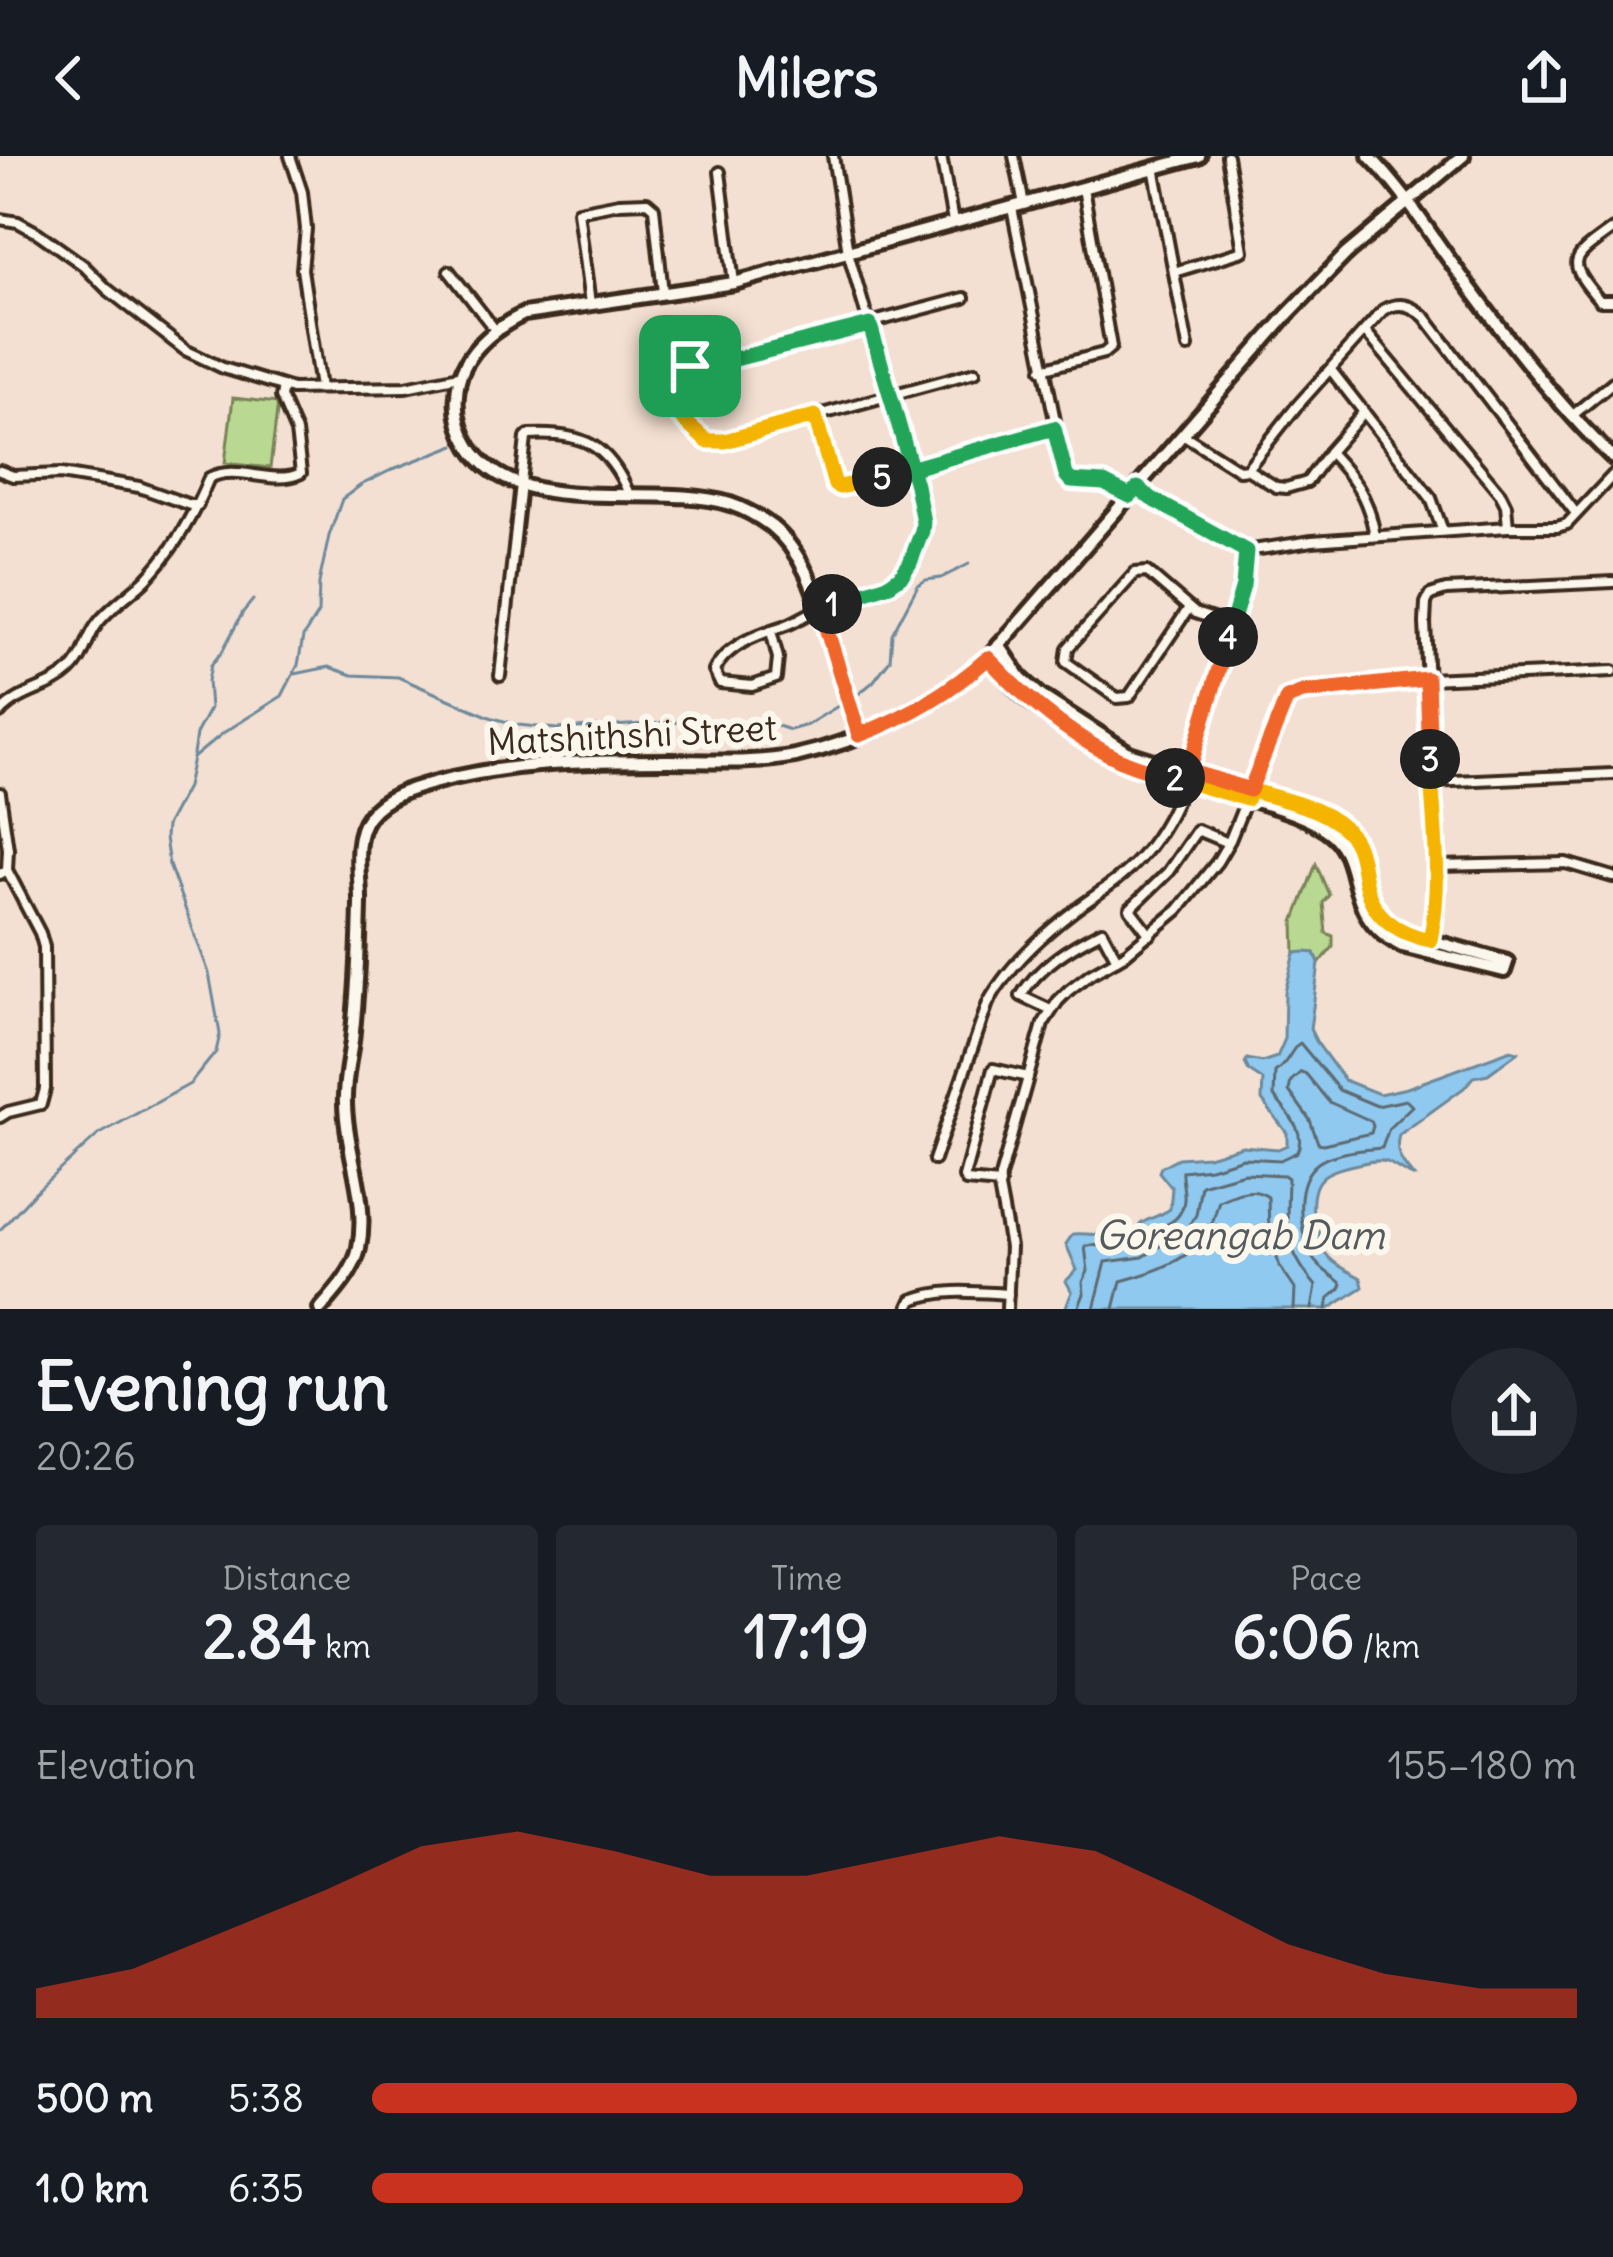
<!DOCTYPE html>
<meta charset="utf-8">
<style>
body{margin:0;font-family:Delius,sans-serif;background:#242831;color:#f1f3f6;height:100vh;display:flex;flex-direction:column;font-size:45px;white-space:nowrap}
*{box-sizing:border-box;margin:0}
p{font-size:39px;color:#9ea1a6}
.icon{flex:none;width:66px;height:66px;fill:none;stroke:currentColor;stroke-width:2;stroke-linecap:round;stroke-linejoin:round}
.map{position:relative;height:1153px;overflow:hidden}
.panel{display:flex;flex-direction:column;background:#171b24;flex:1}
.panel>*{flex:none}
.pin{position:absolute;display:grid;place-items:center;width:102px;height:102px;color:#fff;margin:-51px;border-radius:24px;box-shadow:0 6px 18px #0006}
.km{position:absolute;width:60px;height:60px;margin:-30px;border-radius:50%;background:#222;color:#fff;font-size:33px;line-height:60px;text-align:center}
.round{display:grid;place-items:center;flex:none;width:126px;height:126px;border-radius:63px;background:#242831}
.head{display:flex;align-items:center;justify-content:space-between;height:204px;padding:0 36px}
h1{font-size:66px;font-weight:800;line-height:90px}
.stats{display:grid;grid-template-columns:repeat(3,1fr);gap:18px;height:204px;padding:12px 36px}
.stats div{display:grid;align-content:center;border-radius:12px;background:#242831;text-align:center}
.stats b{font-size:60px;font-weight:800}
.stats small{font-size:33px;font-weight:400}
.stats p{font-size:33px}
.chart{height:336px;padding:24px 36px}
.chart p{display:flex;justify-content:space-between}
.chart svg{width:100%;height:216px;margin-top:12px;fill:#c8321e;opacity:.7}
ul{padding:0 36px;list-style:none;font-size:39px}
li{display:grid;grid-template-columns:192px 144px 1fr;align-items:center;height:90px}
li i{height:30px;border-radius:15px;background:#c8321e}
header{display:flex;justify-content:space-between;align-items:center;height:156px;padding:0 36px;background:#171b24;font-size:54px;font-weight:800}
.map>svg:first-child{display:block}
</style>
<header><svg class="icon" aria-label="back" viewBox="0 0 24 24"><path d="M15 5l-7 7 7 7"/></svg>Milers<svg class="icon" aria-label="share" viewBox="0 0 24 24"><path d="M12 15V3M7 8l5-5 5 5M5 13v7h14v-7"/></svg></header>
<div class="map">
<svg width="1613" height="1153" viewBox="0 0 1613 1153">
<rect width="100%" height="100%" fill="#f3e0d2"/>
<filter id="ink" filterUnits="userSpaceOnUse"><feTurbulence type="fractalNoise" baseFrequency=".00833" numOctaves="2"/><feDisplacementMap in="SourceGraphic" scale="24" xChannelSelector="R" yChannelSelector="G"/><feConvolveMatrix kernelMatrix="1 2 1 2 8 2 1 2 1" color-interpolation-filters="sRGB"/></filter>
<g filter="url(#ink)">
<g fill="#b9d992" stroke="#7a8258" stroke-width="3">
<path d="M233,242L278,247L270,312L225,307Z"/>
<path d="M1316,708L1329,739L1323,747L1326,777L1333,780V791L1319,808L1315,797H1295L1294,766Z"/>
</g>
<path fill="#8fc9ef" stroke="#6d899b" stroke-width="3" d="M1305,796L1315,797L1319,808L1310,873L1317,887L1344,924L1379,938L1407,932L1511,894L1518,896L1488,918L1473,921L1464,932L1399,979C1394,997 1402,1007 1413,1020C1404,1017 1396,1010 1387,1006C1378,1003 1367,1006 1358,1008C1315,1017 1311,1025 1313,1069L1320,1077C1319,1103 1341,1111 1361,1122L1363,1131L1329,1153H1065L1072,1136L1066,1125L1077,1114L1066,1088L1073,1078C1092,1076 1119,1084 1135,1074C1138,1073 1139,1069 1142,1067C1152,1061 1160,1060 1170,1053L1172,1032L1159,1016L1161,1011L1178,1002L1208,1000L1242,990L1278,993L1287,989V977L1262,944L1263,924L1249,915L1245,907L1247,903L1262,906L1277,901L1284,885L1285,836L1295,797Z"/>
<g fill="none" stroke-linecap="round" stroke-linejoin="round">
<g stroke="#5d6a72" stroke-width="3">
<path d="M1301,916L1306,918L1329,946L1371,965L1373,970L1371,977L1323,988L1318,987L1310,964L1289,935L1291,925Z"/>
<path d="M1078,1153L1084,1138L1083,1126L1088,1115L1085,1090C1098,1088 1112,1092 1125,1090C1138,1088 1141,1082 1151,1076C1167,1068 1182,1065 1184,1044C1185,1033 1181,1024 1182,1015L1210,1012L1243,1002L1280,1004L1297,996C1307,975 1287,957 1274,940L1275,916C1289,907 1291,892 1300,887L1339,934L1377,950L1406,944L1412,950L1389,972L1382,992C1363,994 1333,996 1318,1007C1293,1025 1300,1072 1309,1095C1315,1111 1331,1118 1342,1128L1340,1133L1329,1142L1327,1153"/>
<path d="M1094,1153L1106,1106L1143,1101L1186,1074L1196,1059L1201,1029L1244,1017L1284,1019L1288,1022C1287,1071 1282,1090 1316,1130L1312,1153"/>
<path d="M1114,1153L1121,1125C1152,1117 1195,1103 1210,1072C1214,1064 1216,1053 1219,1045C1235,1038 1253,1030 1268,1041L1269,1078L1280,1111L1295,1133L1294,1153"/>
</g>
<g stroke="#6d899b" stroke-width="3">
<path d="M295,518L329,511L352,519L398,521L490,561L518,569L557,573L683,566L749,567L775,569L790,574L807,569L838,550"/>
<path d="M856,540L873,526L890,504L892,478L918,429L926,424L941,422L969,408"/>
<path d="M193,599L196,578L210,552L208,525L211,509L222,496L243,456L253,444"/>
<path d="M0,1074L34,1037L98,979L190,928L216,896L220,878L209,817L169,709L165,682L166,670L187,631L193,602L223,577L282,540L298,509L303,481L318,457L319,427L329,380L342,343L361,329L393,313L455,289"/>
</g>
<g stroke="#3b2a1e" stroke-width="16">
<g id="street">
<path d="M290,0L302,36L306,73L302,113L320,232"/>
<path d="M941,0L953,66"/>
<path d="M1014,0L1024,48"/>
<path d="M1154,11L1188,191"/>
<path d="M720,16L734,127"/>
<path d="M1012,52L1066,319L1071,325L1104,327L1129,339"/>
<path d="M0,63L18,66L38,77L83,109L107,133L185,194L223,212L292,233L406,231L459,220"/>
<path d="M1613,73C1572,103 1564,103 1600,145H1613"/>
<path d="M449,115L496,175"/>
<path d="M1174,116L1243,95L1227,0"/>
<path d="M964,142L723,206L674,211L658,218C660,245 689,279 716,287L975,216"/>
<path d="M590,148L578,55L619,47L647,46L654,52L663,137"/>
<path d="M1365,175L1500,337L1506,349L1508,371"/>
<path d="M1042,213L1104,197L1111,191L1083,32"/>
<path d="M1331,214L1431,342L1443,375"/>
<path d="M815,259L832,324L840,331L901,316L1054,272"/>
<path d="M1573,259L1613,226"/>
<path d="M1184,279L1239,314L1247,313L1296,251L1383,154C1400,145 1411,149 1425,161L1575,356"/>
<path d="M1329,296C1356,325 1368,340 1375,380"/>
<path d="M1247,313L1276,331L1286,332L1307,326L1329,296L1364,256"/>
<path d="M0,315L13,320L61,318L139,331L190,349H198"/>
<path d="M1138,332L1152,343L1246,395L1312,385L1508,371H1557L1567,368L1613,319"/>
<path d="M1189,452L1129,541L1117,542L1066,506L1068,492L1135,417L1147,416L1152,420L1195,457L1231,469"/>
<path d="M771,475L778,502L776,522L752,530L720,527L714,515C726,489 759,478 784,470C799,465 811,455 826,450C846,442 869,439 888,429C909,418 923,389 923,366C923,354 918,341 916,329L848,96L833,0"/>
<path d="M500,520L526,282L529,279C582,276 608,288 629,338"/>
<path d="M0,557C21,534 50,534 70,515C85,501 86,482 98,467C111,450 131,438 146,423C173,395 194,358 209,322C238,307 272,331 301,317L296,276L281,241L283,231"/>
<path d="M1431,626L1613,618"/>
<path d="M0,637L8,693L7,714L0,718"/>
<path d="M1437,710L1566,707L1613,721"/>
<path d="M1150,779L1130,753L1168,716L1197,674L1228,687"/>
<path d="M1426,796L1436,760L1437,710L1425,467L1426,447L1430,439L1446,434L1613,426"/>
<path d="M1051,854L1021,840C1038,810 1072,790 1102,775L1117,803"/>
<path d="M0,961L8,956L41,948L45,933L44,791L40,777L7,714"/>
<path d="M934,1004L988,847C1008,810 1041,780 1075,754C1097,738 1120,724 1139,703C1184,654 1195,590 1214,528C1227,484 1242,441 1246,395"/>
<path d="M1000,1028L966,1025L964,1021L993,913L1028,921"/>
<path d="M908,1153L912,1144C942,1132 976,1136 1008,1138"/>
<path d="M1007,1153L1010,1091L999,1032L1000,1021L1043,868L1058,845L1069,834L1090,818L1124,799L1178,754L1217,706L1230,684L1287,543L1303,536L1427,523L1613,515"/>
</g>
</g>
<g stroke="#3b2a1e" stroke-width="20">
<g id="secondary">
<path d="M1369,0C1404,35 1430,78 1459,117C1506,181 1556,247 1613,302"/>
<path d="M988,502C998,513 1008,525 1019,536C1041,556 1098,595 1125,606C1150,616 1178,623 1204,631C1239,641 1295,653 1325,673C1369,702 1337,756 1402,790L1504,815L1507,806C1486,800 1464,794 1443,788C1409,779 1376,771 1366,731C1357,696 1358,684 1328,660L1129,597L1041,540L1021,522L999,489"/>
<path d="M859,579C850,550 841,521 832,491C818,448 808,400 771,370C759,361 745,353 730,348C655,324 517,366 470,291C460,275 455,258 457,239C459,200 491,174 524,158L734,127L1199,0"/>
<path d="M320,1153C335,1136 355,1114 359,1092C369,1043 346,997 345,948C344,927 349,906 352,885C357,840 359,794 360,749C361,721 351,683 369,660C383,641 411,633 433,627C510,606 588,605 668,605C709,605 754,608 795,600C866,584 934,551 988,502L1286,160L1346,98L1463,0"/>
</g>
</g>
<use href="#street" stroke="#fbf7ec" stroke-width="8"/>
<use href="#secondary" stroke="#fbf7ec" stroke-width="10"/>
</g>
</g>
<g fill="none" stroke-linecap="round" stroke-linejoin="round" filter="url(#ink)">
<g stroke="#fff" stroke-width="24">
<path id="split-1" d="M690,210L723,206L870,169L916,329L923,366L922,375L910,407L902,419L890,428L832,448"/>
</g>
<g stroke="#fff" stroke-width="24">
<path id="split-2" d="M832,448L820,452L859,579C907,561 949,537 988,502C1025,542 1071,581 1121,604C1138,612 1157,616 1175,622"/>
</g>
<g stroke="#fff" stroke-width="24">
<path id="split-3" d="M1175,622L1247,643L1250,634C1284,645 1329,651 1352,681C1361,694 1362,711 1365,726C1372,761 1397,777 1430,784C1443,725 1433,663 1430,603"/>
</g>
<g stroke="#fff" stroke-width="24">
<path id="split-4" d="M1228,481L1189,615L1250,634L1287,542L1303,536L1427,523L1430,603"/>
</g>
<g stroke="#fff" stroke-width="24">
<path id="split-5" d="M882,321L1054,272L1066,319L1071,325L1104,327L1130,340L1138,332L1152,343L1246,395L1243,430L1228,481"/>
</g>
<g stroke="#fff" stroke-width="24">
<path id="split-6" d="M690,210L658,218C660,246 686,267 707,285H725L815,260L835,329L840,331L882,321"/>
</g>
<use href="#split-1" stroke="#22a559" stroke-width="15"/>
<use href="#split-2" stroke="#f0652b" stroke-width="15"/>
<use href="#split-3" stroke="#f5b400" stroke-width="15"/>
<use href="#split-4" stroke="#f0652b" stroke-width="15"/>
<use href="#split-5" stroke="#22a559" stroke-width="15"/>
<use href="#split-6" stroke="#f5b400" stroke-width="15"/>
</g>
<g text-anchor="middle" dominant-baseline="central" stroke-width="12" stroke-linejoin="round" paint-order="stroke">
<g font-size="36" fill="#3b2a1e" stroke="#fbf7ec">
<text transform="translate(632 579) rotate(-3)">Matshithshi Street</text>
</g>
<g font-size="39" font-style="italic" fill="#545a5d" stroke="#fbf7ec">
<text x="1240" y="1079">Goreangab Dam</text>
</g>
</g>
</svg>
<div class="pin" style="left:690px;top:210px;background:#1e9e55"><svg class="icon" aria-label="arrive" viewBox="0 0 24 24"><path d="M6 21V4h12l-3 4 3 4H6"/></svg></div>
<b class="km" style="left:832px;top:448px">1</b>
<b class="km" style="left:1175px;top:622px">2</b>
<b class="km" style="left:1430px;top:603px">3</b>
<b class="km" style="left:1228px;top:481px">4</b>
<b class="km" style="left:882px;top:321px">5</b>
</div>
<section class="panel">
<div class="head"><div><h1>Evening run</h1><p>20:26</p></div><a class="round"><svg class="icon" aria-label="share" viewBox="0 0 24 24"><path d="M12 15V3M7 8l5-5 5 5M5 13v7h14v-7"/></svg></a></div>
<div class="stats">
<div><p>Distance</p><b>2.84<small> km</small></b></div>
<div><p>Time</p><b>17:19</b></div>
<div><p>Pace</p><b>6:06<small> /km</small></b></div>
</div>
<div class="chart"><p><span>Elevation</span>155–180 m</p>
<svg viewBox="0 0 160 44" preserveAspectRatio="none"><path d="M0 44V38L10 34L20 26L30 18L40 9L50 6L60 10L70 15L80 15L90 11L100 7L110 10L120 19L130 29L140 35L150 38L160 38V44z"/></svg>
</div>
<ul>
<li><b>500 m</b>5:38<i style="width:100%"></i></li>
<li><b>1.0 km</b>6:35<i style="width:54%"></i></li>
</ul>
</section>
